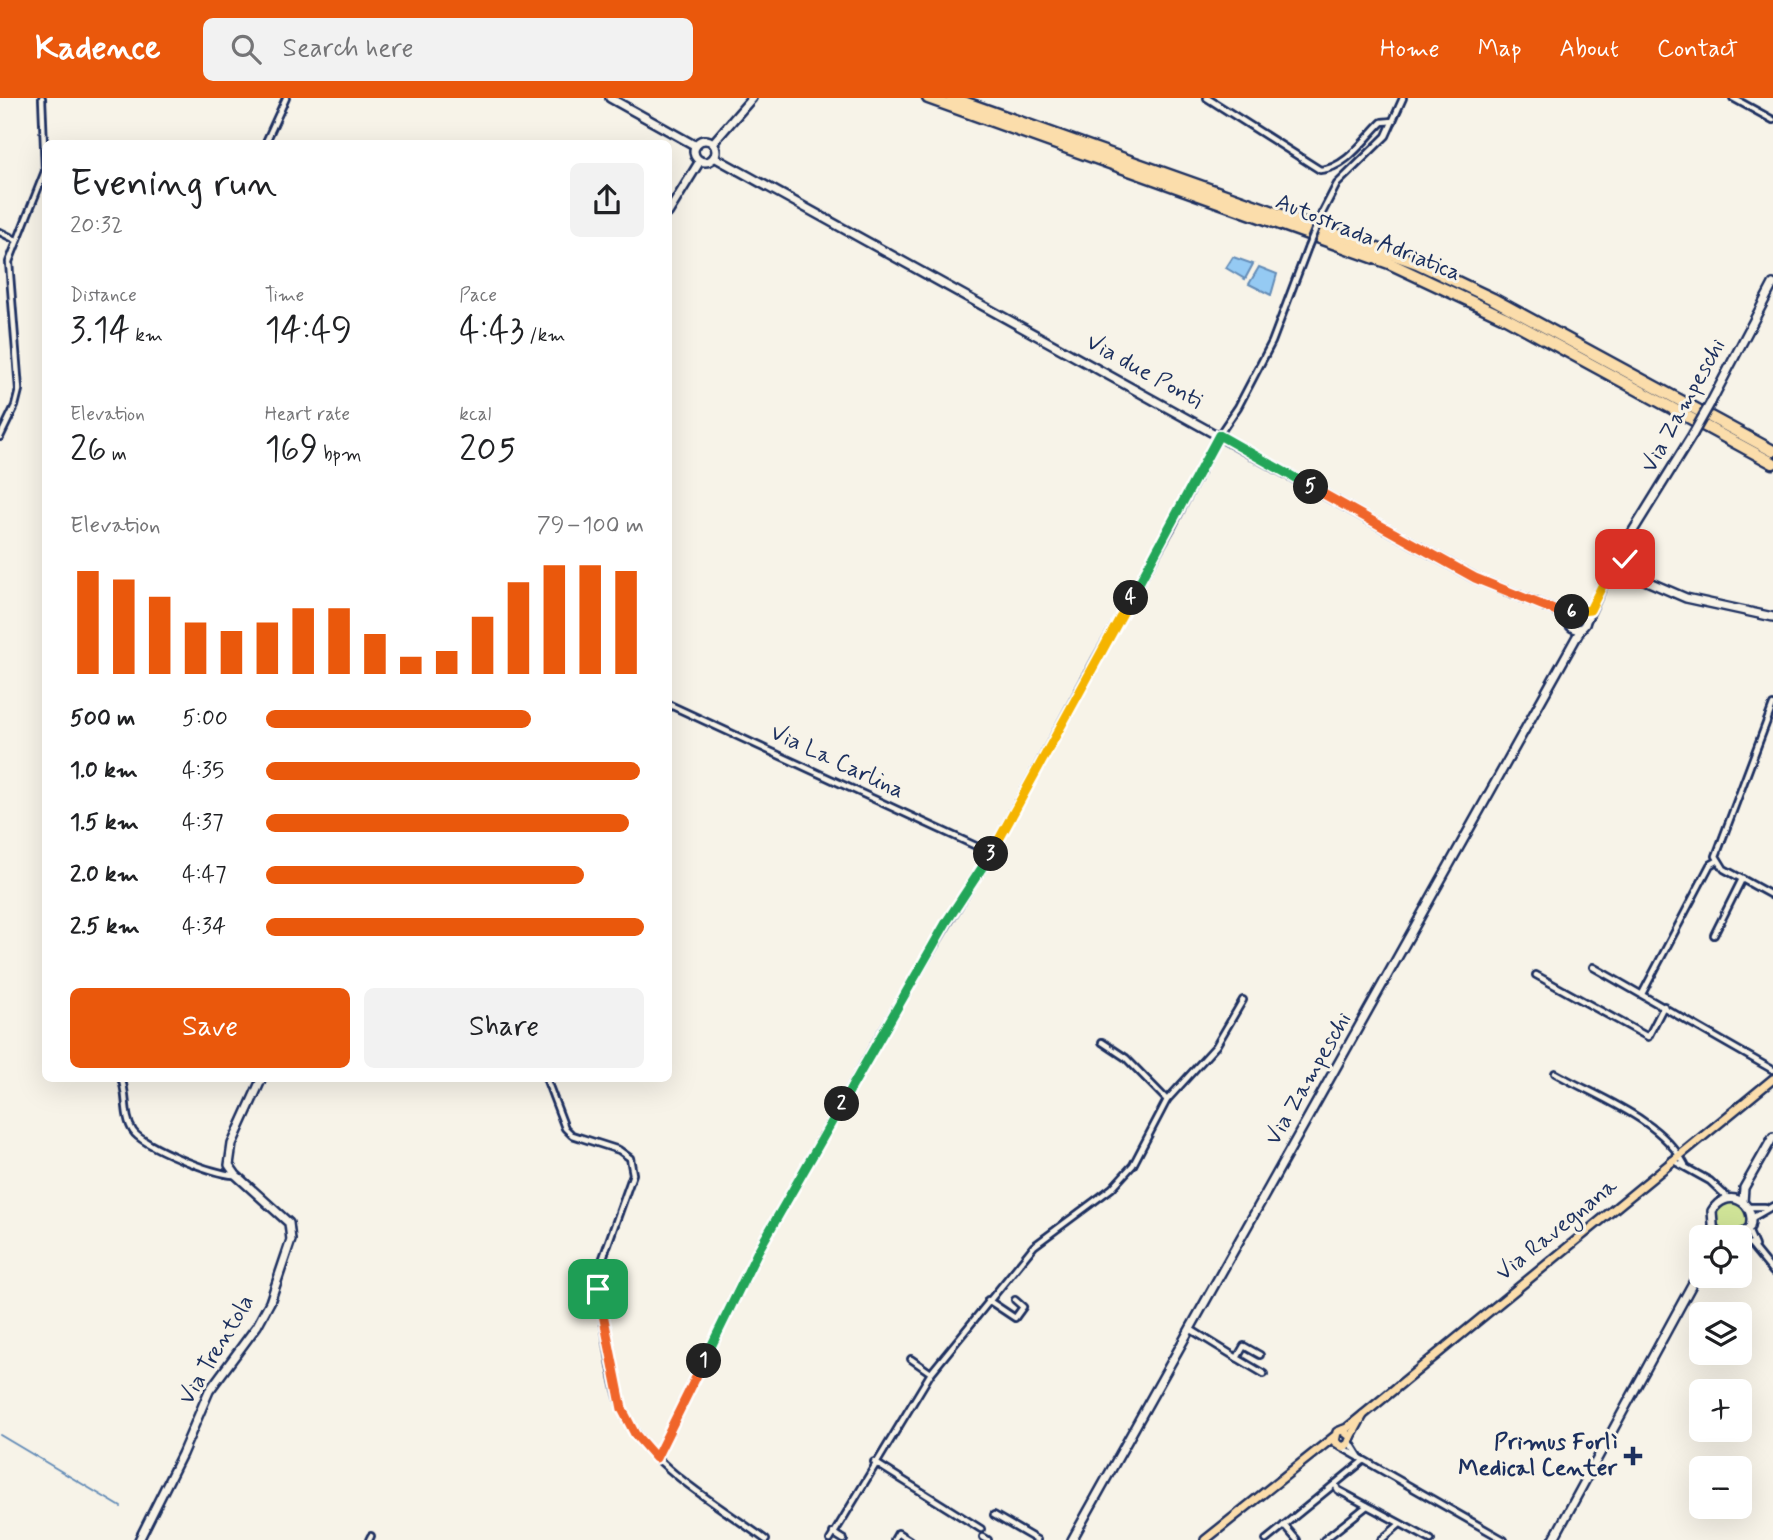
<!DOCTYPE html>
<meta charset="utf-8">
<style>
body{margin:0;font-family:Mynerve,sans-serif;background:#f2f2f2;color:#202124;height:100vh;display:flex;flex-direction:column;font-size:26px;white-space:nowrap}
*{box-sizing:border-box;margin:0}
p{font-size:23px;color:#757577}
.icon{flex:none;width:38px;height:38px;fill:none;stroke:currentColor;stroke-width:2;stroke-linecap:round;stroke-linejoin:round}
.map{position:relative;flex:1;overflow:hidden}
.panel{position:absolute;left:42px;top:42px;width:630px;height:942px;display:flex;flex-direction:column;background:#fff;border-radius:10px;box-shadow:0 7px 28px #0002}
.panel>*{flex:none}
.tools{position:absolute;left:1689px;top:1127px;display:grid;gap:14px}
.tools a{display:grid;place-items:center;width:63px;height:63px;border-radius:10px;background:#fff;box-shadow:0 7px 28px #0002;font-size:35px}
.pin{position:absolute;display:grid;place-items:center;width:60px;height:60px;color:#fff;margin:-30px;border-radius:14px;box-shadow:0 4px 10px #0006}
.km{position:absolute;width:35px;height:35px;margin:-18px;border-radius:50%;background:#222;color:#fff;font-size:19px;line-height:35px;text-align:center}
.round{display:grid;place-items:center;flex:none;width:74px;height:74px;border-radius:10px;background:#f2f2f2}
.head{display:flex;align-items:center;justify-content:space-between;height:119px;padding:0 28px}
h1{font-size:38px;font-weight:600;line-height:52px}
.stats{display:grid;grid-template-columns:repeat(3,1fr);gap:10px;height:119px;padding:7px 28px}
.stats div{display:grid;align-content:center}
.stats b{font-size:35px;font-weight:600}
.stats small{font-size:19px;font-weight:400}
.stats p{font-size:19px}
.chart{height:196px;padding:14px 28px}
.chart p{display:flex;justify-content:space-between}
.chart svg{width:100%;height:126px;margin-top:7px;stroke:#ea580c;stroke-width:6}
.cta{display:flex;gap:14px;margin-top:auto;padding:14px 28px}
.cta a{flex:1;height:80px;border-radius:10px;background:#ea580c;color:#fff;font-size:28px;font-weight:600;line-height:80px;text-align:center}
.cta a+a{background:#f2f2f2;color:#202124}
ul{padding:0 28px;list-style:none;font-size:23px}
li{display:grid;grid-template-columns:112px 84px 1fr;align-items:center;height:52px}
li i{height:18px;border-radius:9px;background:#ea580c}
header{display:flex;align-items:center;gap:42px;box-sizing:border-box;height:98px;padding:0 35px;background:#ea580c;color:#fff}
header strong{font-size:33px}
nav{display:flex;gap:38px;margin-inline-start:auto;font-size:24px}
.search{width:490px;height:63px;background:#f2f2f2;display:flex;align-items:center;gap:18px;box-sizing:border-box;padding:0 24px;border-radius:10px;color:#757577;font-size:26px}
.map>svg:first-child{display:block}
</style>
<header>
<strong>Kadence</strong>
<div class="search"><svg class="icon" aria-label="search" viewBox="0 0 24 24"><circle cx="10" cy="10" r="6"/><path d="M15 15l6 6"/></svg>Search here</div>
<nav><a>Home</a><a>Map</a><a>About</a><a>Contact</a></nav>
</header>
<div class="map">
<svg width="1773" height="1442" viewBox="0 0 1773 1442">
<rect width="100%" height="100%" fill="#f7f3e8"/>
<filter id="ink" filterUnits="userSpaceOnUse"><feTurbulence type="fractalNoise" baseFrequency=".0143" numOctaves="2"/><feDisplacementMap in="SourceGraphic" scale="14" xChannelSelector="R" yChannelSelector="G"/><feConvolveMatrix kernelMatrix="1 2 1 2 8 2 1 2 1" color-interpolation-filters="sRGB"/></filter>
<g filter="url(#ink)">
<circle fill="#d0e498" stroke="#768a7b" stroke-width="2" cx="1732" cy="1120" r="16"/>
<g fill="#95caf3" stroke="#648cb7" stroke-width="2">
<path d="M1233,159L1253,166L1245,181L1226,170Z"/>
<path d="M1259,169L1277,176L1271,197L1249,186Z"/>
</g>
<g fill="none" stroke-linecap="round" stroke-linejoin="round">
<path stroke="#648cb7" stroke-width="2" d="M0,1337L121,1409"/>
<g stroke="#1b2f5e" stroke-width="10">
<g id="street">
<path d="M1207,0L1320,72C1347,70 1365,40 1382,24L1393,23"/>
<path d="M1733,0L1773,22"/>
<path d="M265,46L286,0"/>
<path d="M1322,115L1337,86L1386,38L1403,0"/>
<path d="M0,134L16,142"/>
<path d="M0,339L15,308L19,292L9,164L45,73L42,0"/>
<path d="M668,606L991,755"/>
<path d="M1773,607L1716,758L1724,771L1773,798"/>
<path d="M1714,837L1742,781"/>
<path d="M1593,869L1773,972"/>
<path d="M1536,877L1648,939L1664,908"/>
<path d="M1642,896L1710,767L1717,763"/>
<path d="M1102,944L1126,960L1167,1002"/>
<path d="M1555,975C1599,1000 1661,1021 1685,1067"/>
<path d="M121,980C128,996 123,1018 133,1033C142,1048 217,1078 235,1077"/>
<path d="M546,980L565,1030L572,1037L619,1052L630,1060L633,1076L599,1171L598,1191C605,1224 611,1285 623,1313C647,1368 719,1407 766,1442"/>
<path d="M1672,1062L1710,1083L1728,1100"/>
<path d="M1748,1109H1765"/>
<path d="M1752,1120L1773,1108"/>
<path d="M1748,1132L1755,1148"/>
<path d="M1740,1141L1751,1147L1773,1174"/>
<path d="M988,1202L1015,1220L1023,1209L1015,1202"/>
<path d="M1190,1231L1237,1260"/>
<path d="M1260,1257L1244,1248L1237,1260L1264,1276"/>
<path d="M911,1261L931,1275"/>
<path d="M1350,1344L1360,1360"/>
<path d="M1341,1349L1504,1442"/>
<path d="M656,1360L758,1153L883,932L991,755L1095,562L1172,429L1219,337L1238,309L1272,244L1308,149"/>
<path d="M874,1364L981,1431"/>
<path d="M1335,1386L1338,1392L1431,1442"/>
<path d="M994,1417L1037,1442"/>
<path d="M1284,1427L1297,1442"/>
<path d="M833,1435L844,1442"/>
<path d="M983,1439L988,1442"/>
<path d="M369,1442L371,1438"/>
<path d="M830,1442L931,1275L1034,1148L1112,1090L1133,1067L1167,1002L1216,948L1243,902"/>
<path d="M894,1442L898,1435L909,1442"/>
<path d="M1266,1442L1363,1363"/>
<path d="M1324,1442L1367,1408"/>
<path d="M1381,1442L1400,1426"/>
</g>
</g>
<g stroke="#1b2f5e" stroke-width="12">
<g id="secondary">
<path d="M610,0L696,48"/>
<circle cx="705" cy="53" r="11"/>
<path d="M713,45L752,0"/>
<path d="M714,59L1475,480L1559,514L1568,524"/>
<path d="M668,115L700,63"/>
<path d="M1711,304L1773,186"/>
<circle cx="1617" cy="465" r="8"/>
<path d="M1618,457L1693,336"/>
<path d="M1621,472L1686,500L1773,519"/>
<circle cx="1577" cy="522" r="9"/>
<path d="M1587,521L1611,470"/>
<path d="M1743,1104L1744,1090L1773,1039"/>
<path d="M1713,1130L1724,1139"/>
<path d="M1714,1139L1712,1113C1726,1089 1757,1103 1750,1129L1739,1139"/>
<path d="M139,1442L182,1356L209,1293L257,1228L270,1204L291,1142L289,1125L236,1077L229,1067L232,1046L262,980"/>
<path d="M1072,1442L1581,531"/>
<path d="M1553,1442L1701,1170"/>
</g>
</g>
<g stroke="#1b2f5e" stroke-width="12">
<g id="primary">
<path d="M1342,1332L1351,1339L1348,1346L1343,1349L1335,1344L1337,1334L1347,1330L1773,981"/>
<path d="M1351,1339L1363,1317"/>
<path d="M1205,1442L1335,1338"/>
</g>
</g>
<g stroke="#1b2f5e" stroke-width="15">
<g id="highway">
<path d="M928,0L1389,165L1504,219L1773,365"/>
<path d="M952,0L1417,165L1493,201L1773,353"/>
</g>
</g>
<use href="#street" stroke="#f7f3e8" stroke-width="4.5"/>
<use href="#secondary" stroke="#f7f3e8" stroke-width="7"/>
<use href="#primary" stroke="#fbddab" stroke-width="7"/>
<use href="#highway" stroke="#fbddab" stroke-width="10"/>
<g stroke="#1b2f5e" stroke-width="10" stroke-linecap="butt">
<path id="street-bridge" d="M1308,149L1322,115"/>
</g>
<g stroke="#1b2f5e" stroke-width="12" stroke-linecap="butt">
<path id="secondary-bridge" d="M1693,336L1711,304"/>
</g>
<use href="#street-bridge" stroke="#f7f3e8" stroke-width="4.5"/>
<use href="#secondary-bridge" stroke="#f7f3e8" stroke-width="7"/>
</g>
</g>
<g fill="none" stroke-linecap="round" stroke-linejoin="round" filter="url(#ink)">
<g stroke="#fff" stroke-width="14">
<path id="split-1" d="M598,1191L622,1311L635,1336L656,1360L704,1263"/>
</g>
<g stroke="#fff" stroke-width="14">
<path id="split-2" d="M704,1263L758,1153L842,1006"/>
</g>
<g stroke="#fff" stroke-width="14">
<path id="split-3" d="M842,1006L947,823L991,756"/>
</g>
<g stroke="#fff" stroke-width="14">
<path id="split-4" d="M991,756L1131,500"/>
</g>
<g stroke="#fff" stroke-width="14">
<path id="split-5" d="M1131,500L1219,337L1311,389"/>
</g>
<g stroke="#fff" stroke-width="14">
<path id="split-6" d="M1311,389L1475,480L1559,514H1572"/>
</g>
<g stroke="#fff" stroke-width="14">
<path id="split-7" d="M1572,514L1590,512L1606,480L1623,470L1625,461"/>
</g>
<use href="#split-1" stroke="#f0652b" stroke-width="9"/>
<use href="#split-2" stroke="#22a559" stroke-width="9"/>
<use href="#split-3" stroke="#22a559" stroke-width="9"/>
<use href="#split-4" stroke="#f5b400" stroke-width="9"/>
<use href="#split-5" stroke="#22a559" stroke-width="9"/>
<use href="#split-6" stroke="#f0652b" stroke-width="9"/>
<use href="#split-7" stroke="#f5b400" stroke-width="9"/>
</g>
<path fill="#1b2f5e" stroke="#f7f3e8" stroke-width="2.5" d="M1629.5 1347.5h7v7h7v7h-7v7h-7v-7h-7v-7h7z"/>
<g text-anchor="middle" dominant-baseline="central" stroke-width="6" stroke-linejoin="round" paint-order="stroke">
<g font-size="23" fill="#1b2f5e" stroke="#f7f3e8">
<text transform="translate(1368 140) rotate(22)">Autostrada Adriatica</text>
<text transform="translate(1144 274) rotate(29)">Via due Ponti</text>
<text transform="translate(1684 308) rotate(-61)">Via Zampeschi</text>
<text transform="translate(837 664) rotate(25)">Via La Carlina</text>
<text transform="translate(1309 981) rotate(-60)">Via Zampeschi</text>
<text transform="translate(1557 1132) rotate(-39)">Via Ravegnana</text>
<text transform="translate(217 1252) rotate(-59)">Via Trentola</text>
</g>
<g font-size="23" font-weight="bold" fill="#1b2f5e" stroke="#f7f3e8" text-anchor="end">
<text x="1617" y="1345">Primus Forlì<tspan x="1617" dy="26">Medical Center</tspan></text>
</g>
</g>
</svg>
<div class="tools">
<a><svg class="icon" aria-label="locate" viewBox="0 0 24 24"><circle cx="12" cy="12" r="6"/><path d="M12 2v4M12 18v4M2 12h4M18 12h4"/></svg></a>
<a><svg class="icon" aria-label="layers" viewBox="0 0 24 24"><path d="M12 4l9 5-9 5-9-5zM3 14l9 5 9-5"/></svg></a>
<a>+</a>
<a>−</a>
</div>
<div class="pin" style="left:598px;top:1191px;background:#1e9e55"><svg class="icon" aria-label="arrive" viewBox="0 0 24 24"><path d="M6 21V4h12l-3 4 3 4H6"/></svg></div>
<div class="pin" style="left:1625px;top:461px;background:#d93025"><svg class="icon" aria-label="check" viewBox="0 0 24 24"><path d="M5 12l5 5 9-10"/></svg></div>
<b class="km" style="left:704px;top:1263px">1</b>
<b class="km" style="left:842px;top:1006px">2</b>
<b class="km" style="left:991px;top:756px">3</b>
<b class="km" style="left:1131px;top:500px">4</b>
<b class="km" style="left:1311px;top:389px">5</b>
<b class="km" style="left:1572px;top:514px">6</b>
<section class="panel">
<div class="head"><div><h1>Evening run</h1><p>20:32</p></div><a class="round"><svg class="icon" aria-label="share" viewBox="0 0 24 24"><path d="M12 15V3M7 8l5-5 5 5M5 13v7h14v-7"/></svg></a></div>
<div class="stats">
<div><p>Distance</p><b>3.14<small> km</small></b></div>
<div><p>Time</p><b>14:49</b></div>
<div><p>Pace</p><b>4:43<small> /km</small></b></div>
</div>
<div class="stats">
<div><p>Elevation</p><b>26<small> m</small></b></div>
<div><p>Heart rate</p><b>169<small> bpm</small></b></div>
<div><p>kcal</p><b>205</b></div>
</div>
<div class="chart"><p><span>Elevation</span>79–100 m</p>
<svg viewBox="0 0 160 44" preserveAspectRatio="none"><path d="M5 44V8M15 44V11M25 44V17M35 44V26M45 44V29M55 44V26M65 44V21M75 44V21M85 44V30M95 44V38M105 44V36M115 44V24M125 44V12M135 44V6M145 44V6M155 44V8"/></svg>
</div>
<ul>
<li><b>500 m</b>5:00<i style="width:70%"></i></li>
<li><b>1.0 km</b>4:35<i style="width:99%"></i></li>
<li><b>1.5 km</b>4:37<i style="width:96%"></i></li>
<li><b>2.0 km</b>4:47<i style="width:84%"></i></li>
<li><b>2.5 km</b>4:34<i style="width:100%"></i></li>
</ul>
<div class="cta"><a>Save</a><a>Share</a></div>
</section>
</div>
